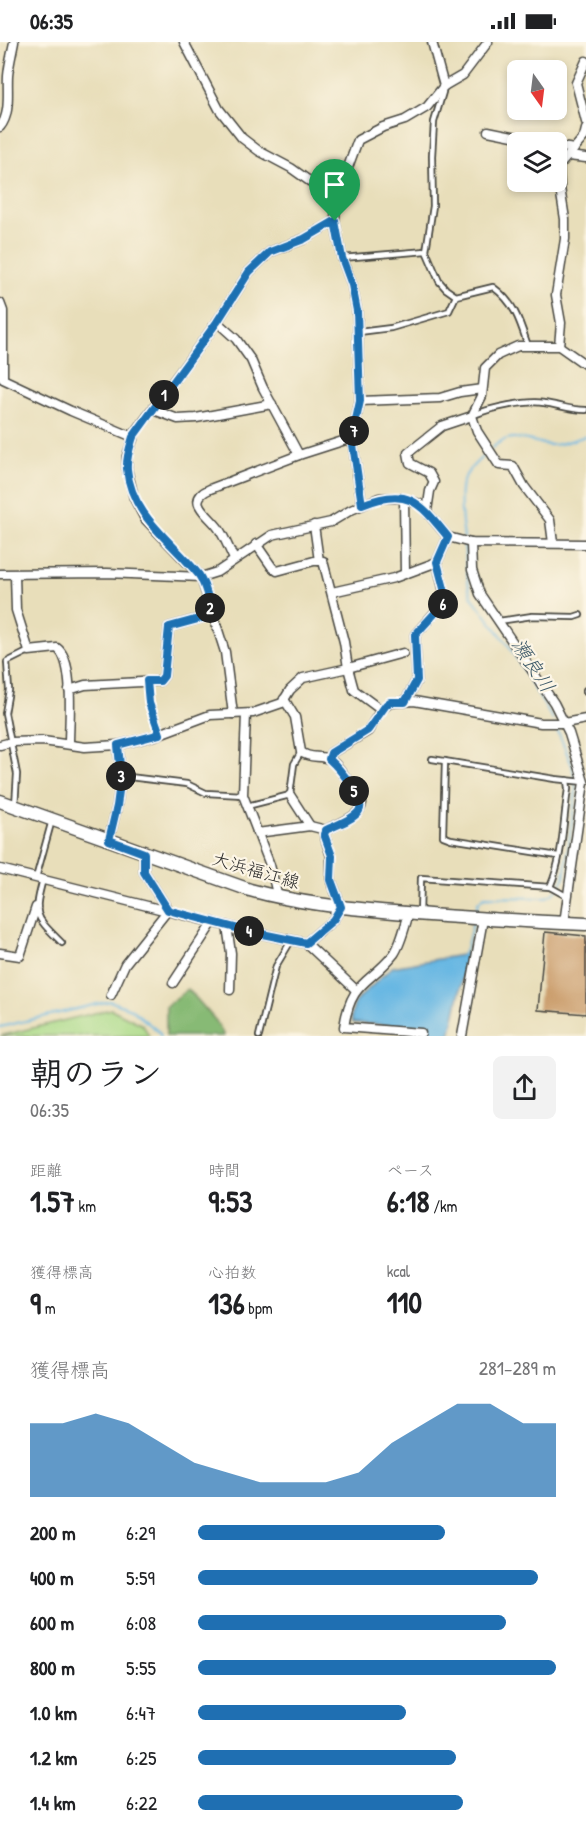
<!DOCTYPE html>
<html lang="ja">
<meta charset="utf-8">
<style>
body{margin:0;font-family:"Patrick Hand","Klee One",sans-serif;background:#f2f2f2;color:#202124;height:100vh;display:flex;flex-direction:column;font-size:22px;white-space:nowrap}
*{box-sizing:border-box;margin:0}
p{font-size:20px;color:#757577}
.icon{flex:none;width:33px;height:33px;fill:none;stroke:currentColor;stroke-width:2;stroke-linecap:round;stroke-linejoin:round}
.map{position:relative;height:994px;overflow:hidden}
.details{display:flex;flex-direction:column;background:#fff;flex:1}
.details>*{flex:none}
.needle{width:39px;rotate:166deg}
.controls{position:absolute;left:507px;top:18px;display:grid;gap:12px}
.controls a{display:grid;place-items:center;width:60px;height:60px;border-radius:9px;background:#fff;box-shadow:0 3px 9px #0003;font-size:30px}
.pin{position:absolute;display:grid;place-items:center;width:51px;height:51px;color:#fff;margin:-62px -26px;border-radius:50% 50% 50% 0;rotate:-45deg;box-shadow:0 0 6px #0007}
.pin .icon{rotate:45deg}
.km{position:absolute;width:30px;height:30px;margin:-15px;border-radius:50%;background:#222;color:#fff;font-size:16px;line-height:30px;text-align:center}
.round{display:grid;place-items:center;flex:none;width:63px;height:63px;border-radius:9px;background:#f2f2f2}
.overview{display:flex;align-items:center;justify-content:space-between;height:102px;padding:0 30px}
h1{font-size:33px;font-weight:700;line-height:45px}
.metrics{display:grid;grid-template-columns:repeat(3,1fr);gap:9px;height:102px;padding:6px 30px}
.metrics div{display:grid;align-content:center}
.metrics b{font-size:30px;font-weight:700}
.metrics small{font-size:16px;font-weight:400}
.metrics p{font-size:16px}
.chart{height:168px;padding:12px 30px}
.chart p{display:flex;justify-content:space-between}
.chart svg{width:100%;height:108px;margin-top:6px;fill:#1f6fb2;opacity:.7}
ul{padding:0 30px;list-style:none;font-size:20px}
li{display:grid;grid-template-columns:96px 72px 1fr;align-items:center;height:45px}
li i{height:15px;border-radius:8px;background:#1f6fb2}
.status{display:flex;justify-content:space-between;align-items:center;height:42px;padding:0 30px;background:#fff;direction:ltr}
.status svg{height:16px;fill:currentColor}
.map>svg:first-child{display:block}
</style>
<div class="status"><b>06:35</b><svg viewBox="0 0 49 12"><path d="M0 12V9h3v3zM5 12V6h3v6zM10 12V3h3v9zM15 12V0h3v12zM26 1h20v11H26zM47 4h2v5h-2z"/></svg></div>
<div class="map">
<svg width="586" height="994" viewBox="0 0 586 994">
<rect width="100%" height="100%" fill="#fcf5e5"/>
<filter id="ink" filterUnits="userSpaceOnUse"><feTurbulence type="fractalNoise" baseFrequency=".0167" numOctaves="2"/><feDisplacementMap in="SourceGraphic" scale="12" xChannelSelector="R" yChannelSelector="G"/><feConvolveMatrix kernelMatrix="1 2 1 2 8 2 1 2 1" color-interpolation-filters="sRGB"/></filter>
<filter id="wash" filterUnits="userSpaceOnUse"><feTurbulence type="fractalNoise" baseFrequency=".008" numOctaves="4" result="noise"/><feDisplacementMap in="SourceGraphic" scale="24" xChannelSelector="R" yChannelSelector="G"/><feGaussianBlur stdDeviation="1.35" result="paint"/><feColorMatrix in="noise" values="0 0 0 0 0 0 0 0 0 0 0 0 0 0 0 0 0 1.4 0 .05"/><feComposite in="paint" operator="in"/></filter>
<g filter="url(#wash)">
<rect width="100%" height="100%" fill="#e8deba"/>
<path fill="#aada88" stroke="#6a825a" stroke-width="1.5" d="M111,967L143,983L149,994H0Z"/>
<path fill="#87ba74" stroke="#597250" stroke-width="1.5" d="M188,947L216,979L224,994H166V964Z"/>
<path fill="#68b7e3" stroke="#4a7187" stroke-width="1.5" d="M468,912L450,994H429L426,985L353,981L351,975L355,960L392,925Z"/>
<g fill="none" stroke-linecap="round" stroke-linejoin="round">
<g stroke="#68b7e3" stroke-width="2">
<path d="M492,406C512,387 527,400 549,403C560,404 575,397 586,394"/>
<path d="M464,496C462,483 458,450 463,439C468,427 479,418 488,410"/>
<path d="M464,502L469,546L472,555L509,604L553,678"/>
<path d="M475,873L478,861L484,855L545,856C555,852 560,846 564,836L576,750L575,738L572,723L555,683"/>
<path d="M461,915L466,907L473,881"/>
<path d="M0,985L110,959L131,967L159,990L161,994"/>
</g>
</g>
<g id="blocks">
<path fill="#cb9e6d" d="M545,890L586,894V972L538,968Z"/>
</g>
</g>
<g filter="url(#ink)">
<use href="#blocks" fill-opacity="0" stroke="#474640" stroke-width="1.5"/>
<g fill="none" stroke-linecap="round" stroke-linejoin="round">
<g stroke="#474640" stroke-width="8">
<g id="service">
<path d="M443,50L434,80L432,114L433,164L426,209L439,239L446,247L456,254L493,245C515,261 520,280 528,304"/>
<path d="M342,216L426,209"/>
<path d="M359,290L391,286L449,269L456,254"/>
<path d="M474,373C490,366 527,358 544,361C558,363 571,368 586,368"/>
<path d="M499,579L532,574L574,575L580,573"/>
<path d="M147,640L149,661L161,692"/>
<path d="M586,648V650"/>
<path d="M432,717L555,737L584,740"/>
<path d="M445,719L443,794L451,797L558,814"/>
<path d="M121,734L187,742L206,751L243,753"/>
<path d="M15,764L17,732L5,671L9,648L7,620L29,609"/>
<path d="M247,764L290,753L294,722L301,710"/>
<path d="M36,836L52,778"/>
<path d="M43,837C33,875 35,874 62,901"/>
<path d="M550,845C563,816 563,779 568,747L567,738"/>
<path d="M420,872L421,836L550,845L568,855"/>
<path d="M259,994L276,924L291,899"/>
</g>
</g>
<g stroke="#474640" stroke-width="11">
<g id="minor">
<path d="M184,0L219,67L242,96L259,109L291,126L336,158"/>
<path d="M432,0L444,44"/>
<path d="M586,19L576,41L586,80"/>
<path d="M0,85C11,72 7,50 8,34C9,22 12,11 14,0"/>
<path d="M488,89L542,100"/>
<path d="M556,104L574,107"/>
<path d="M568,114L586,116"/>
<path d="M0,261L3,269V337L71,369L133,395"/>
<path d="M217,280L236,297L251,318L263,346L299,413"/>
<path d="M559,304L561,281L556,253L565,197V177L560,146L559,124L584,95L586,87"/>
<path d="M360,359L440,356L460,350L482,347"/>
<path d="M154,368L178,377L196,376L272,362"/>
<path d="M472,374L477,389L499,423L513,424L524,444L550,478L553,501"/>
<path d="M404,457L405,531"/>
<path d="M362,463L352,396L360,359L357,269L352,243L342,216L335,179L336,158L358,98L383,85L405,78L427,65L444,44L463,33L488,0"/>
<path d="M427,469L430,449L434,440L429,431L410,421L408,411L442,384L472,374L482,354L485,326L498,313L518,304H559L586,323"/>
<path d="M314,483L319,519"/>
<path d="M471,501L472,528L480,552L554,661L569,691L584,740L564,881"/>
<path d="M256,502L272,525L277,529L314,519H323L344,600L348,626L354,648L381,668"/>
<path d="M234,517C229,507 225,496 219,487C210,473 183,459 210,447L299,413L352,396"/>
<path d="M0,532L107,531L201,535L217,530L272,493L331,480L351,468L379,456H400L420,462L448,495L471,501L586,502"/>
<path d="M15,533L16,568L29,609L57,606C75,619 69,680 69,701"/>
<path d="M332,550L394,536L437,520"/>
<path d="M69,648L85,643L160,639L164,634L169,585L212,573"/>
<path d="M405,660L417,638L415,593L446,558L437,520L448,495"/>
<path d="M233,672L225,610L201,535L145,477L134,456L127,427V414L135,391L217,280L249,230L270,210L304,197L335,179"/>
<path d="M246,672L243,753L270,823L278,856"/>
<path d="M0,703L12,700L43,699L85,705L118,703L154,694L210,673L253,671L282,661L290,648L303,636L348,626L403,611"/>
<path d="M329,717L331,711L368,689L381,668L390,661L414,659L541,681H564L586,677"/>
<path d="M290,753L310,784"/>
<path d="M257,791L310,784L326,788"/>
<path d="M109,798L117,764L121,734L118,703"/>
<path d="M0,827L243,888L306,901L333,878L341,865L331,838V814L324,792L326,788C337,782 361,775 362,761C356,751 339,722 329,717C319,713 310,717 301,710L295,675L284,657"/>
<path d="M409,871C405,884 401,902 394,912C369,943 351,938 344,985L421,991"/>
<path d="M227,884L231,911L230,948"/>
<path d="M306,901L356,948"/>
<path d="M0,911L20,914L36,865"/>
<path d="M173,941L213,880"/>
<path d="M111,953L125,922L168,868L144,830V811"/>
<path d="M462,994L483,877"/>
</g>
</g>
<g stroke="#474640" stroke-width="15">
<path id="secondary" d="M0,759L250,848C297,861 346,866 394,870C458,876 522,879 586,882"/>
</g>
<use href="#service" stroke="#fff" stroke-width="4.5"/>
<use href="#minor" stroke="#fff" stroke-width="8"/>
<use href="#secondary" stroke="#fff" stroke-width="12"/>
</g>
</g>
<g fill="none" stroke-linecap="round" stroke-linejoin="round" filter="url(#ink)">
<g stroke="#fff" stroke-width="12">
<path id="route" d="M335,179L342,216L352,243L357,269L360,359L352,396L362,463C409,444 420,461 448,495L437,520L447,558L415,593L417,638L405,660H390L386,663L368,688L331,711L329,717C338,725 367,759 359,769C353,778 336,783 326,788L324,792L332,814L331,838L341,865L333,878L306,901L243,888L168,868L144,830V811L109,798L117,764L121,734L118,703L160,692L149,661L147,639H160L164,634L169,585L213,573C209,561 206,543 199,533C172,499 131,474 127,427C126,416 130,405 133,395L217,280L249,230L270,210L304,197Z"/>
</g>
<use href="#route" stroke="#1f6fb2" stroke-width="8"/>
</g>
<g text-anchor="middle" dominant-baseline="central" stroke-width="4.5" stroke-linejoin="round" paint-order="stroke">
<g font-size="18" fill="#2b2b2b" stroke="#fcf5e5">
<text transform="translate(256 828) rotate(16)">大浜福江線</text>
</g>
<g font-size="20" font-style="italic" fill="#405c6b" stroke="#fcf5e5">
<text transform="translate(534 623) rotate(57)">瀬良川</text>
</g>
</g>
</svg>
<div class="controls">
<a><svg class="needle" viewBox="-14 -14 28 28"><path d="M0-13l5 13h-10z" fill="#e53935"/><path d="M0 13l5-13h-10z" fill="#757577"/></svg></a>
<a><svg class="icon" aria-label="layers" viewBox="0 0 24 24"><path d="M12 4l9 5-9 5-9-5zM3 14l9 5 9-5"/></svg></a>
</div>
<div class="pin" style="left:335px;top:179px;background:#1e9e55"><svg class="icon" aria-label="arrive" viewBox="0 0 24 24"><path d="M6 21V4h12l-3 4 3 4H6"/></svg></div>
<b class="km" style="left:164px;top:353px">1</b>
<b class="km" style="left:210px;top:566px">2</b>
<b class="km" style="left:121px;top:734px">3</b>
<b class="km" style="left:249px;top:889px">4</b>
<b class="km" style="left:354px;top:749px">5</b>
<b class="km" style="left:443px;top:562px">6</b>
<b class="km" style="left:354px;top:389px">7</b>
</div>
<section class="details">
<div class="overview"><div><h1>朝のラン</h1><p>06:35</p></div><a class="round"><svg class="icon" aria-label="share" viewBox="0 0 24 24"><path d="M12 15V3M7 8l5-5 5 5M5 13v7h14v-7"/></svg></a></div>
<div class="metrics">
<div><p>距離</p><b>1.57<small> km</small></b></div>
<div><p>時間</p><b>9:53</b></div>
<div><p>ペース</p><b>6:18<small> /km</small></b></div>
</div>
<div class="metrics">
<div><p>獲得標高</p><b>9<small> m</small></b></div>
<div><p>心拍数</p><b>136<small> bpm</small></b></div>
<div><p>kcal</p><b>110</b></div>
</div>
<div class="chart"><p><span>獲得標高</span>281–289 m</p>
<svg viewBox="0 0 160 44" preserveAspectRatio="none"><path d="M0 44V14L10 14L20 10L30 14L40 22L50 30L60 34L70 38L80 38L90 38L100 34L110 22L120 14L130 6L140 6L150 14L160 14V44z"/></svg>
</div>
<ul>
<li><b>200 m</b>6:29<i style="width:69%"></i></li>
<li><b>400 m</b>5:59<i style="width:95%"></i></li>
<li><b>600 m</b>6:08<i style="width:86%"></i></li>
<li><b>800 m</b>5:55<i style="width:100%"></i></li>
<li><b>1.0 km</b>6:47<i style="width:58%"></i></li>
<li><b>1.2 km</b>6:25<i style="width:72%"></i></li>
<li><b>1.4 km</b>6:22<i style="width:74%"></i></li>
</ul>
</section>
